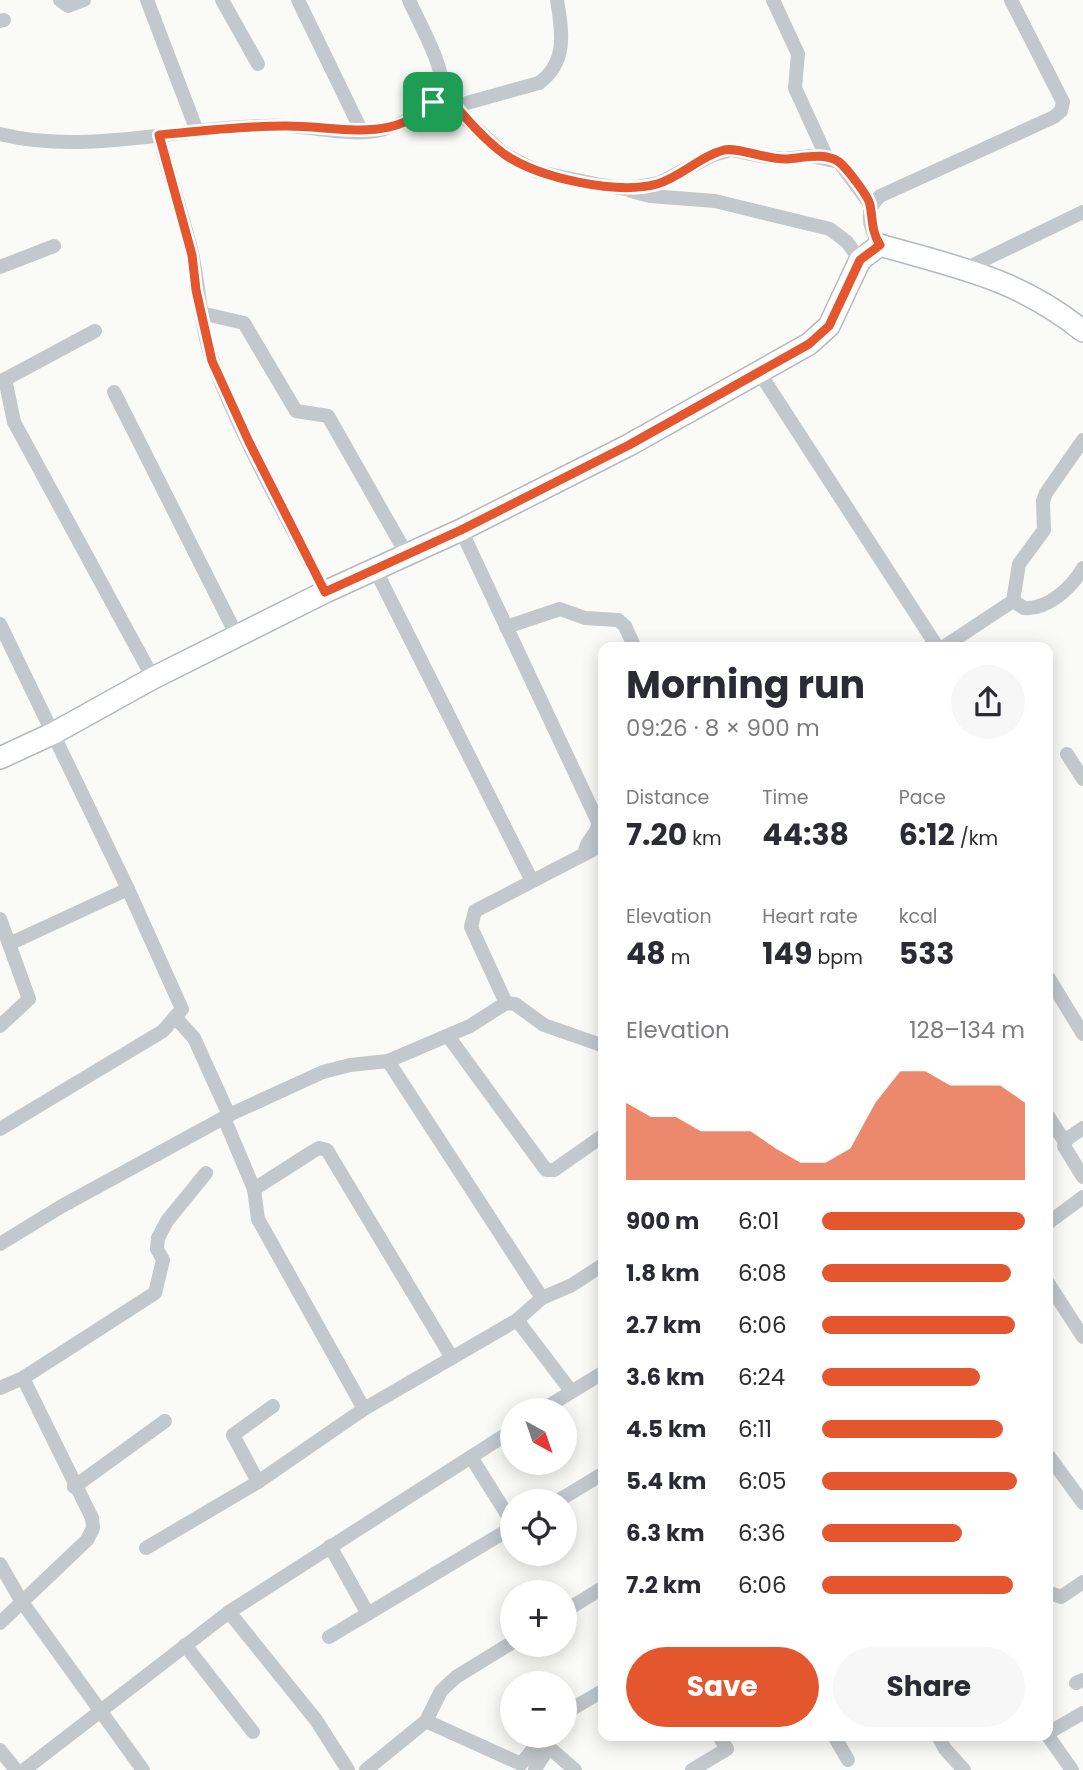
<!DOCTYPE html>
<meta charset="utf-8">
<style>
body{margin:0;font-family:Poppins,sans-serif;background:#f7f7f7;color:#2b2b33;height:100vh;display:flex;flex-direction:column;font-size:26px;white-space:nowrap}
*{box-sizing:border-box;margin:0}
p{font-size:23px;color:#7c7c81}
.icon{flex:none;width:38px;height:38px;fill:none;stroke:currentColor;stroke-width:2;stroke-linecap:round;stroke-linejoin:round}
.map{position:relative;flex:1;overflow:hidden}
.panel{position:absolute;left:598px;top:642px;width:455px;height:1099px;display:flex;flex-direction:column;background:#fff;border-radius:14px;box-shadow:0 4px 18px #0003}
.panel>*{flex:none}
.needle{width:46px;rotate:140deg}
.controls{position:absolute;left:500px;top:1398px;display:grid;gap:14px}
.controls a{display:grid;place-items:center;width:77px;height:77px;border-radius:50%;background:#fff;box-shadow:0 4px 18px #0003;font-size:35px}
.pin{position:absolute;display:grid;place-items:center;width:60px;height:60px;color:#fff;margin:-30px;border-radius:14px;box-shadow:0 4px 10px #0006}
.round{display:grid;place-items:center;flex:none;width:74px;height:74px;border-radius:37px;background:#f7f7f7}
.headline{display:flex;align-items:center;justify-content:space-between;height:119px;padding:0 28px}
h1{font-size:38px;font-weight:700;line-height:52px}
.metrics{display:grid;grid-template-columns:repeat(3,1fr);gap:10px;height:119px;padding:7px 28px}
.metrics div{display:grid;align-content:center}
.metrics b{font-size:30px;font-weight:700}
.metrics small{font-size:19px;font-weight:400}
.metrics p{font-size:19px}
.chart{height:196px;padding:14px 28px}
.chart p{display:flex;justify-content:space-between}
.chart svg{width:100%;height:126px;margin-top:7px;fill:#e4572e;opacity:.7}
.primary-button{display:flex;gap:14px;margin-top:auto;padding:14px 28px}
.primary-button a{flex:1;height:80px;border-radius:42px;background:#e4572e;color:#fff;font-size:28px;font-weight:700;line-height:80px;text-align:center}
.primary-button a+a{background:#f7f7f7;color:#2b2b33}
ul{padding:0 28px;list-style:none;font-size:23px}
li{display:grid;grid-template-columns:112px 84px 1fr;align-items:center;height:52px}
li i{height:18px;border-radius:9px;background:#e4572e}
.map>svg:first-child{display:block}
</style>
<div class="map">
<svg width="1083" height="1770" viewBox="0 0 1083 1770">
<rect width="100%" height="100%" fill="#fafaf8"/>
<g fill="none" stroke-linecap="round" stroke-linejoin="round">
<g stroke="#b3babf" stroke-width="24">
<path id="secondary" d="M0,758L54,733L153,678L325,592L461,530L629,445L809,344L829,326L860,260L880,245C959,268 1017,278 1083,331"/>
</g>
<g stroke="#c3c8cc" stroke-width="14">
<path d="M60,0L68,6L84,0"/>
<path d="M147,0L197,131"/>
<path d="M222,0L258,64"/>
<path d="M298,0L362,132"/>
<path d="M773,0L798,54L795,88L827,158"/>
<path d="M0,21L4,20"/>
<path d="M441,89L466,119L504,154L539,172L601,185L626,189L659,183L713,155L731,150L760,156L784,159L811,156L839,162L870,204"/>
<path d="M456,106L539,83C568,62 562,31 557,0"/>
<path d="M0,134C93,157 192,123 286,126C317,127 351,137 381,130C402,124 434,111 441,89C447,71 417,19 409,0"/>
<path d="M159,135C169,175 182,213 192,253C200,289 200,327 213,362C243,442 287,517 325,592"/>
<path d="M631,191L650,196L715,201L830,229L847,242L860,260"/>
<path d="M880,245C869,228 864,210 880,196L1054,117L1061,111L1063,102L1011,0"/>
<path d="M0,267L54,246"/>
<path d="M965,269L1083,212"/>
<path d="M201,313L244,323L296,411L328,416L407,555"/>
<path d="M759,372L938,648"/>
<path d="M5,379L14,422L153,678"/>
<path d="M0,382L95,331"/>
<path d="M114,392L237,636"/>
<path d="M461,530L598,822C599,834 585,840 585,853"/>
<path d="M375,569L532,881"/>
<path d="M1013,601L1024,608C1048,610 1072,587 1083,568"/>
<path d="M0,624L128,889"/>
<path d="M506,627L560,609L585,618L618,620L625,626L635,648"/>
<path d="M942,648L1013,601L1019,564L1044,530L1043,501L1046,493L1083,440"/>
<path d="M1067,754L1083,779"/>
<path d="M0,919L29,999L0,1026"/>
<path d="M1048,977L1083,1034"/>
<path d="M506,1003L471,927L475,911L604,844"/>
<path d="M175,1017L194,1038L229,1115"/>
<path d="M448,1036L546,1170H554L604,1135"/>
<path d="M388,1061L542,1298"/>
<path d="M1048,1116L1065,1142"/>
<path d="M224,1118L254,1189L258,1219L364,1409"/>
<path d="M1083,1128L1067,1139L1064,1146L1083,1177"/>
<path d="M0,1129L163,1031L182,1009L128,889L9,944"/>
<path d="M254,1189L312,1152L319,1148L327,1150L452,1358"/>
<path d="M1048,1223L1083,1197"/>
<path d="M0,1244L62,1206L229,1115L323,1072L350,1065L388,1061L470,1026L506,1003L515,1004L544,1025L604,1046"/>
<path d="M1048,1283L1083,1337"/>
<path d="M517,1320L571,1391"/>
<path d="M0,1388L23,1378L155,1293L163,1260L157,1249L158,1238L167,1221L206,1173"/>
<path d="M542,1410L604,1372"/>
<path d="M1048,1455L1083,1503"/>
<path d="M471,1457L513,1524"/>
<path d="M258,1482L233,1435L273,1406"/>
<path d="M74,1487L165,1421"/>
<path d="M556,1502L604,1473"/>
<path d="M330,1546L368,1614"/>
<path d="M146,1548L258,1482L364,1409L517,1320L542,1298L572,1285L604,1264"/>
<path d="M0,1564L22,1602L143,1770"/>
<path d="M1048,1592L1061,1597L1083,1582"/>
<path d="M565,1611L604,1587"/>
<path d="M229,1612L316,1720L348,1770"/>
<path d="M0,1623L87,1540L93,1528L92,1518L23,1378"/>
<path d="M329,1637L513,1527"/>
<path d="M185,1645L253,1732"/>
<path d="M1076,1683L1083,1680"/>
<path d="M565,1713L604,1690"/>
<path d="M426,1721L521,1764L544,1736"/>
<path d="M1048,1733L1083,1713"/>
<path d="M834,1736L848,1760"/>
<path d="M938,1736L945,1749L964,1770"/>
<path d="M1048,1736L1072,1770"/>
<path d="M0,1750L16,1770"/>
<path d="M535,1769L546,1752L552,1750L575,1770"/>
<path d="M24,1770L229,1612L513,1430"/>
<path d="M366,1770L426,1721L441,1691L456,1677L513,1642"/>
<path d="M692,1770L727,1749L719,1736"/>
</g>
<use href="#secondary" stroke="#fff" stroke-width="21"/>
</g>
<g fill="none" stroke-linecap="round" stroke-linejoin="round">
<g stroke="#fff" stroke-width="14">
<path id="route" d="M441,89C460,111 480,136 504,154C538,178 617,195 657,184C681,177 700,156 724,150C739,147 768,160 787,159C803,158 825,152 839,162C846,167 869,197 870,205C873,219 871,231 880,245L860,260L829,326L809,344L629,445L461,530L325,592L249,442L212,361L196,290L192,255L159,135C200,131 242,126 284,126C340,125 405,149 441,89Z"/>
</g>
<use href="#route" stroke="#e4572e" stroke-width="9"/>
</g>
</svg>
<div class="controls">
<a><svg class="needle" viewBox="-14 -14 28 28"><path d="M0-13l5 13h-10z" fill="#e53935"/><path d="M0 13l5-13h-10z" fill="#7c7c81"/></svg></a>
<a><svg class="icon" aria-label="locate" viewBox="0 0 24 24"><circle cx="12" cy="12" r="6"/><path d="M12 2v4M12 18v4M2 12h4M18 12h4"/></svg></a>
<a>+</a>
<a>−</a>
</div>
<div class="pin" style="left:433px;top:102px;background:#1e9e55"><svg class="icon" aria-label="arrive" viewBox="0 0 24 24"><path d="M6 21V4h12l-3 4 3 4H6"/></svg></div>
<section class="panel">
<div class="headline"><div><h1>Morning run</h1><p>09:26 · 8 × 900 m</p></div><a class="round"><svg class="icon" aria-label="share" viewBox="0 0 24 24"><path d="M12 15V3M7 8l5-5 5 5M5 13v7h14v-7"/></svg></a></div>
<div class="metrics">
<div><p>Distance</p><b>7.20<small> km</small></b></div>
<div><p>Time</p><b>44:38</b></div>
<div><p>Pace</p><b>6:12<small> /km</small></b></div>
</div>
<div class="metrics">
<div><p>Elevation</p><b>48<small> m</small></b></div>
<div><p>Heart rate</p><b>149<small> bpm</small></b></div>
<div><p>kcal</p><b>533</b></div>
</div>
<div class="chart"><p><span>Elevation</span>128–134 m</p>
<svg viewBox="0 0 160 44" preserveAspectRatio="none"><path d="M0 44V17L10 22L20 22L30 27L40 27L50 27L60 33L70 38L80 38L90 33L100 17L110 6L120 6L130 11L140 11L150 11L160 17V44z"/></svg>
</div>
<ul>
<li><b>900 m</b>6:01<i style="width:100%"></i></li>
<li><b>1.8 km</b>6:08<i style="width:93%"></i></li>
<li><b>2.7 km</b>6:06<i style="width:95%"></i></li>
<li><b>3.6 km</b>6:24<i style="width:78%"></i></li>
<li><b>4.5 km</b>6:11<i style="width:89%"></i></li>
<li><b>5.4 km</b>6:05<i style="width:96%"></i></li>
<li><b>6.3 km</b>6:36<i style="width:69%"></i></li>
<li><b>7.2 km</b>6:06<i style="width:94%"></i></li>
</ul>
<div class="primary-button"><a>Save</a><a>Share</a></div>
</section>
</div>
